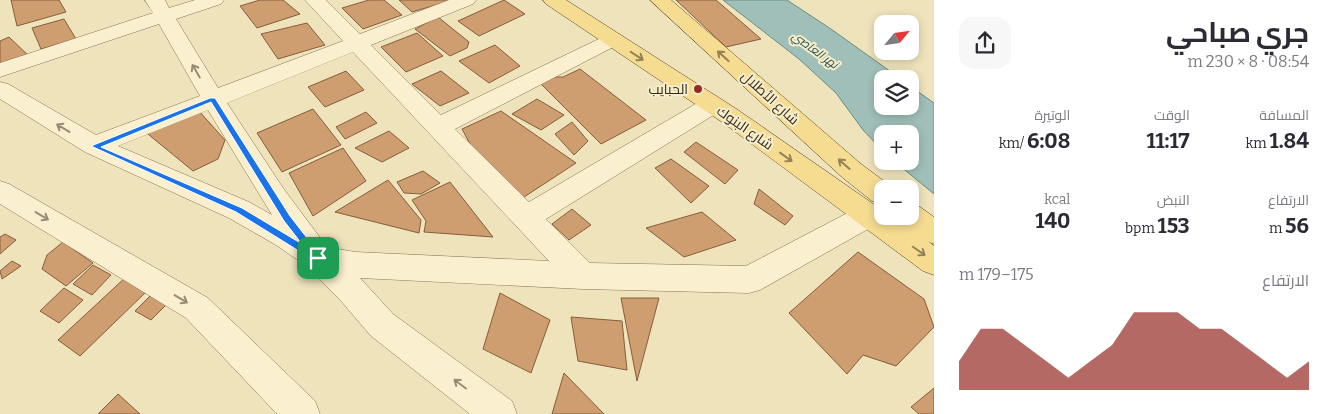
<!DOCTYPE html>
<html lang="ar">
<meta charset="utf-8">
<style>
body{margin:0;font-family:Bitter,Cairo,serif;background:#f7f7f7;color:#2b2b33;direction:rtl;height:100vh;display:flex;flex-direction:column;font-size:19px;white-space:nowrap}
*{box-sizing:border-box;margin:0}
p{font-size:16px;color:#7c7c81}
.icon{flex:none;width:28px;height:28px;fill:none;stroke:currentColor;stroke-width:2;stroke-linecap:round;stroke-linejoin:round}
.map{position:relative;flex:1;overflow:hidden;direction:ltr}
.drawer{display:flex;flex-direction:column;background:#fff;width:400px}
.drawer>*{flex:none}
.needle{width:32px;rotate:61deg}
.buttons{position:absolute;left:874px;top:15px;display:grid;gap:10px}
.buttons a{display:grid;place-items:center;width:45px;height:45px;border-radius:10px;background:#fff;box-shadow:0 2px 8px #0003;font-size:25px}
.pin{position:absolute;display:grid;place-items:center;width:42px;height:42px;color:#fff;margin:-21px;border-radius:10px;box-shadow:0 2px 8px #0006}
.round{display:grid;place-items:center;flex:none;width:52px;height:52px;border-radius:15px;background:#f7f7f7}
.head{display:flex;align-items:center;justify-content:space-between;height:85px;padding:0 25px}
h1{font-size:28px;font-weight:700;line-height:38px}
.metrics{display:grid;grid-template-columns:repeat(3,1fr);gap:8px;height:85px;padding:5px 25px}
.metrics div{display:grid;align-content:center}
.metrics b{font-size:21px;font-weight:700}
.metrics small{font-size:14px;font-weight:400}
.metrics p{font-size:14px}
.chart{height:140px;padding:10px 25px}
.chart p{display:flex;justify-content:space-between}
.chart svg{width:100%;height:90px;margin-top:5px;fill:#972b24;opacity:.7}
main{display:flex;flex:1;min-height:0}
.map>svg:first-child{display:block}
</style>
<main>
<section class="drawer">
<div class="head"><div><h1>جري صباحي</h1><p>08:54 · 8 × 230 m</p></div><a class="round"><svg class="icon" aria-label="share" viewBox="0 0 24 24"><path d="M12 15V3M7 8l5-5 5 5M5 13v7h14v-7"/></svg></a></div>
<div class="metrics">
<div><p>المسافة</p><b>1.84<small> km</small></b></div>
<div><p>الوقت</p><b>11:17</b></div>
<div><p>الوتيرة</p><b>6:08<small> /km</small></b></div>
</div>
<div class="metrics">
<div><p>الارتفاع</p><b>56<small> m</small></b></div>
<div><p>النبض</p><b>153<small> bpm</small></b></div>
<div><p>kcal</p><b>140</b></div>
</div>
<div class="chart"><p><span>الارتفاع</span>175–179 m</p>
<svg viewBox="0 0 160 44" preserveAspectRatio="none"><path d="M0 44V30L10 14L20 14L30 22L40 30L50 38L60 30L70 22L80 6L90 6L100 6L110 14L120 14L130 22L140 30L150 38L160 30V44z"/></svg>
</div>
</section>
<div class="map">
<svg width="934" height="414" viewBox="0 0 934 414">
<rect width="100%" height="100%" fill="#efe3bc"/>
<path fill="#a0bfb8" stroke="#678d86" d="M723,0H787L831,29L901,79H882V106H910V86L934,103V194L894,161H910V134H882V150L863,130L836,93L799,59Z"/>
<g fill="#ce9e70" stroke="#865d3a">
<path d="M11,0H59L66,12L17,26Z"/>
<path d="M260,0H283L300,14L257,28L240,6Z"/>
<path d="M369,0H384L402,15L363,29L342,8Z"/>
<path d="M399,0H453L412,12Z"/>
<path d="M504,0L525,14L479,36L458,21Z"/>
<path d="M676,0H716L761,39L726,47Z"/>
<path d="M438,17L469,42L467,48L450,56L415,29Z"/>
<path d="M64,19L76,39L41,49L32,28Z"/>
<path d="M307,23L325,45L278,59L261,34Z"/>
<path d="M417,33L443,56L406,72L381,47Z"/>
<path d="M9,37L30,57L0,66V41Z"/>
<path d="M495,45L520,66L489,83L459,61Z"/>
<path d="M580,69L646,120L601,144L540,83L555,77H563Z"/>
<path d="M346,71L364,90L325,107L308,87Z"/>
<path d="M441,71L469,93L440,106L412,84Z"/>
<path d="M537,99L564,115L541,130L512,114Z"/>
<path d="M313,109L341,145L282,172L257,133Z"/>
<path d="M198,110L225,140L218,159L193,171L143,130Z"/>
<path d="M501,111L576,163L521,199L470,144L462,129Z"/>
<path d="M366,112L377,123L345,139L336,127Z"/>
<path d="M572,122L588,141L574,155L555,134Z"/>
<path d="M389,131L409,148L382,162L355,148Z"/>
<path d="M696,142L738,170L725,184L684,152Z"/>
<path d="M343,148L366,181L313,216L289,173Z"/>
<path d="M671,159L709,186L691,203L655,168Z"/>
<path d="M423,171L440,183L421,194L404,193L397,182Z"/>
<path d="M388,180L421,220L419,233L335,212Z"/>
<path d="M450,182L493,237L424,232L426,221L412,200Z"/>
<path d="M759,189L793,216L785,225L754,204Z"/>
<path d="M572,209L591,225L569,240L552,224Z"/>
<path d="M702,212L736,240L684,257L646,228Z"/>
<path d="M5,234L16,240L0,254V237Z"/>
<path d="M63,242L93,263L66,286L42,269L47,255Z"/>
<path d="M858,252L924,299L934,327L896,366L863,355L847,374L789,313Z"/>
<path d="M12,261L21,266L2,279L0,271Z"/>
<path d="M93,265L111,275L92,295L73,284Z"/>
<path d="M127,276L148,290L80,356L58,340Z"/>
<path d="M64,288L83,300L59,323L40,311Z"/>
<path d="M153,293L169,302L151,320L135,311Z"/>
<path d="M500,293L550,320L531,373L483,349Z"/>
<path d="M621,298H659L637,381Z"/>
<path d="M571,317L622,321L627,370L578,361Z"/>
<path d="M564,373L604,414H552Z"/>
<path d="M934,388V414H919L911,407Z"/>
<path d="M118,394L140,414H98Z"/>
</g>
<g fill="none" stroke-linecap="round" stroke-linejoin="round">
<g stroke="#867255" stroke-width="1">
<g id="minor">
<path d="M145,0H165L169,8L195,0H224L221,4L176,19L218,88L343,41L305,0H326L360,34L449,0H476L473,4L371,45L441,115L605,36L612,34L619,36L622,40L619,44L455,129L529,202L704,99L712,97L720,99L724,105L720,111L546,219L590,263L746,266L857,208L867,205L877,208L881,216L877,224L760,290L749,293L583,289L360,278L393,314L512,401L517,414H470L371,336L341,301L308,267L276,245L229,218L85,152L0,99V82L8,84L96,135L200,96L159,24L0,77V63L153,13ZM353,52L549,261L355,252L327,247L283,188L227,103ZM208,110L272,215L249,202L118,146Z"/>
<path d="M0,181L9,184L208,298L315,401L320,414H277L186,318L0,204Z"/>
</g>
</g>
<g stroke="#53402a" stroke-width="1">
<g id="major">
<path d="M543,0H566L738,110L882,210V216H892L900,222L897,216H910V204L920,207L934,217V244L929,242L934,246V275L923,271L722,122L546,4Z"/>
<path d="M650,0H671L861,164L892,187L893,189H882V204L872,201L843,178Z"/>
</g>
</g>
<use href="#minor" fill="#faf0cf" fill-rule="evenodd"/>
<use href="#major" fill="#f5dc91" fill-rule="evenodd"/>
</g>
<defs><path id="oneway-shaft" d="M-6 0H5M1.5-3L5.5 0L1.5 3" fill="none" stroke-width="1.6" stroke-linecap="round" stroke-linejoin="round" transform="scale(1.25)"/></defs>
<g stroke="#958256">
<use href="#oneway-shaft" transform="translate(637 56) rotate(33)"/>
<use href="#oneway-shaft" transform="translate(723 56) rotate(-138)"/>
<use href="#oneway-shaft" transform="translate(786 157) rotate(36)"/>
<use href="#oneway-shaft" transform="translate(844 164) rotate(-139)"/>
<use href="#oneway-shaft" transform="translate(919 251) rotate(35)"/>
</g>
<g stroke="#988c74">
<use href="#oneway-shaft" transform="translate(196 71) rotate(-120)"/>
<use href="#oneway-shaft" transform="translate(63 128) rotate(-149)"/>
<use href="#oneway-shaft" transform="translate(42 216) rotate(31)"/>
<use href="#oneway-shaft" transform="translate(181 299) rotate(31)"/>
<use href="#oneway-shaft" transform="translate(460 384) rotate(-143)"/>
</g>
<path fill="#1a73e8" stroke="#fff" fill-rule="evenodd" d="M210,98H215L290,216L321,256V261H315L236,212L91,146ZM211,102L284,221L302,244L242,208L101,147Z"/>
<circle fill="#972b24" stroke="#f6edcb" stroke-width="2" cx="698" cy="89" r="5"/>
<g text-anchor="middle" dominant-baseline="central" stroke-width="4" stroke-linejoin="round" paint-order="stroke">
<g font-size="12" font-style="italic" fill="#295555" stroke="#f6edcb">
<text transform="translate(815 50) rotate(36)">نهر العاصي</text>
</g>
<g font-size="14" fill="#35291a" stroke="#f6edcb" text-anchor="end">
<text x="688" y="89">الحبايب</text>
</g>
<g font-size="14" fill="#35291a" stroke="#f6edcb">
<text transform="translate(770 98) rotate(42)">شارع الأطلال</text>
<text transform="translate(745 128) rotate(35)">شارع البنوك</text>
</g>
</g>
</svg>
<div class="buttons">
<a><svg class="needle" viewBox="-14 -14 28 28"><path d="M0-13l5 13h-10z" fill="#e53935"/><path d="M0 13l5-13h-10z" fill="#7c7c81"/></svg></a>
<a><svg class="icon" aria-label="layers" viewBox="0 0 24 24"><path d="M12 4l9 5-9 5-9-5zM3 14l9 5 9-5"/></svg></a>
<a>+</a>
<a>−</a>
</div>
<div class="pin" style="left:318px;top:258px;background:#1e9e55"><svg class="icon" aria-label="arrive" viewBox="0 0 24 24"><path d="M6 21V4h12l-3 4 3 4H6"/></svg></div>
</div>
</main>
